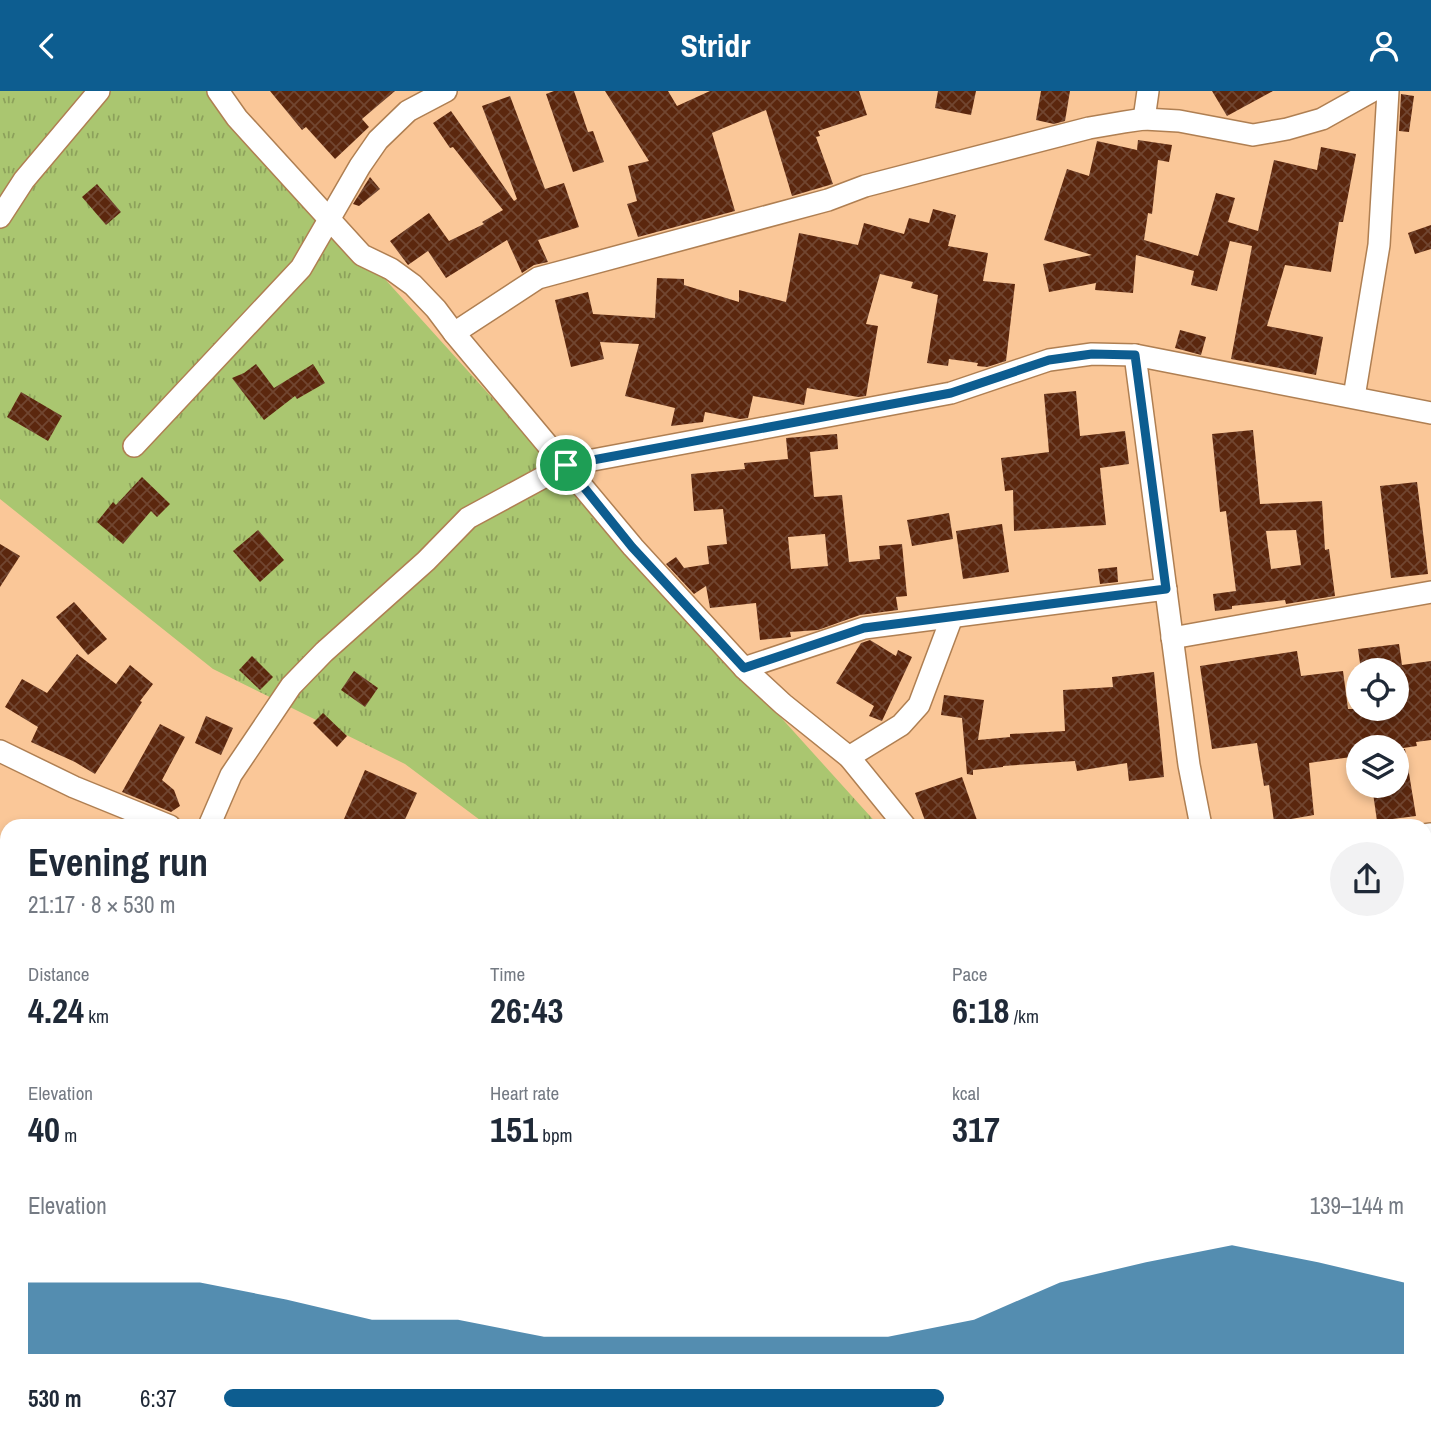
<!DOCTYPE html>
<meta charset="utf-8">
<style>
body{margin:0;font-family:"Archivo Narrow",sans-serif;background:#f2f2f3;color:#1f2937;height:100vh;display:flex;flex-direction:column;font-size:26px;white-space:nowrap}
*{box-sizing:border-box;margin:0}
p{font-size:23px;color:#747a83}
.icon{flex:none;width:38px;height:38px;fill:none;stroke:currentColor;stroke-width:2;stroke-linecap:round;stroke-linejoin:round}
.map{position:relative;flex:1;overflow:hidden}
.sheet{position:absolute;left:0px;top:728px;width:1432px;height:621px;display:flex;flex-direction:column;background:#fff;border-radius:21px 21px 0 0;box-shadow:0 4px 10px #0003}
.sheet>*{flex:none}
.controls{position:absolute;left:1346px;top:567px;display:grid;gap:14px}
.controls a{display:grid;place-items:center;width:63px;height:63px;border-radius:50%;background:#fff;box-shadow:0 4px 10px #0003;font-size:35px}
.pin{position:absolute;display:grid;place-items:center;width:60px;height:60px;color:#fff;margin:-30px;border:4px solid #fff;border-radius:50%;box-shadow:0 2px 7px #0007}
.round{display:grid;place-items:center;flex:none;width:74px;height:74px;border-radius:37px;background:#f2f2f3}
.summary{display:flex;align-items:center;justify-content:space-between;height:119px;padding:0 28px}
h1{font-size:38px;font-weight:700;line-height:52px}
.figures{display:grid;grid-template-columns:repeat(3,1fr);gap:10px;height:119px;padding:7px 28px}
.figures div{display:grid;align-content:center}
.figures b{font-size:35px;font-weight:700}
.figures small{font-size:19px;font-weight:400}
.figures p{font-size:19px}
.chart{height:196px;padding:14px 28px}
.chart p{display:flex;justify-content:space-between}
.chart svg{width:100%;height:126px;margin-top:7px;fill:#0d5d90;opacity:.7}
ul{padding:0 28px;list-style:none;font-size:23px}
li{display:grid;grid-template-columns:112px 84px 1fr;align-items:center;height:52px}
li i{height:18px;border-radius:9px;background:#0d5d90}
header{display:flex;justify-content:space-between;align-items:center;height:91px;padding:0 28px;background:#0d5d90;color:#fff;font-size:32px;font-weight:700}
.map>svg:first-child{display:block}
</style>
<header><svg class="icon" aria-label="back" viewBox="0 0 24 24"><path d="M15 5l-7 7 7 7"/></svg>Stridr<svg class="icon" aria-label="person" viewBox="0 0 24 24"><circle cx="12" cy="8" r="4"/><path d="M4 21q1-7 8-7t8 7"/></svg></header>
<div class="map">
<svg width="1431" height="1349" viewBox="0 0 1431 1349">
<defs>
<pattern id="grass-tufts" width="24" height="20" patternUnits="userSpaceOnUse" patternTransform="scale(1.75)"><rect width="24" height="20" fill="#aac670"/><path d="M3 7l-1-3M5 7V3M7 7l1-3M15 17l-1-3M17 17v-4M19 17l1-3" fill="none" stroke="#8ca15b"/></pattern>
<pattern id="building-cross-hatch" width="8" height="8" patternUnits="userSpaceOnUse" patternTransform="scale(1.75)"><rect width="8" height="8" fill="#5b270e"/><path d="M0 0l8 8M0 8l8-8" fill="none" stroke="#714631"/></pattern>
</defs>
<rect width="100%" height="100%" fill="#fac798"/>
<g fill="url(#grass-tufts)">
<path d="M0,0H215L879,735H488L405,673L213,578L0,408Z"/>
<path d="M1425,1333L1431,1340V1349H862L855,1342H1424Z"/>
</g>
<g fill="url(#building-cross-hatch)" fill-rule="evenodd">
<path d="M270,0H395L362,28L369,36L335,68L306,36L302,39Z"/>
<path d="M554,0H574L588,41L593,40L604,71L573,81L546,3Z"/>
<path d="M605,0H668L677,15L710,0H859L867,24L818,40L820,45L816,46L833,93L792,105L766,19L712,42L735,120L638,146L627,113L637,110L628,75L649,70Z"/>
<path d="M938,0H976L971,24L935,17Z"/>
<path d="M1041,0H1070L1065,30L1054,33L1036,29Z"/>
<path d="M1212,0H1273L1227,25Z"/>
<path d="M1401,3L1414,5L1409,41L1399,40Z"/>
<path d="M510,5L545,98L564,92L579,136L538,149L548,171L534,174L522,182L507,149L446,187L428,160L408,174L390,150L429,122L449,150L484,133L482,131L503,119L453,56L450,57L433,32L451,20L514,110L517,108L482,15Z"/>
<path d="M1138,49L1172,54L1169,71L1158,69L1152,123L1148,122L1144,149L1198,165L1216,102L1235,107L1228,131L1258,140L1274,69L1317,79L1321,56L1356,63L1343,131H1339L1331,181L1285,174L1267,235L1323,246L1316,284L1231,268L1252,155L1230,150L1217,200L1191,194L1194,180L1136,164L1133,202L1095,199L1096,192L1049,201L1043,173L1092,164L1044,149L1067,78L1089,85L1097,50L1137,59Z"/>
<path d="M370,86L380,98L359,115L353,113Z"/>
<path d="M97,93L121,121L106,134L82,106Z"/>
<path d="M933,118L956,124L948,155L988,162L983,190L1015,193L1006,270L987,276L977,275L978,272L949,268L948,275L927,272L938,204L911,197L913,191L880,183L866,233L878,235L866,305L858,306L807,297L804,314L753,305L748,327L740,328L705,321L703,331L671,335L675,317L625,305L639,253L600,251L604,268L571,276L555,209L588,201L593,223L655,227L657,187L684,188V194L739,211V199L786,211L799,142L858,154L864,132L904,143L909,127L929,132Z"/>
<path d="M1431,134V158L1415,163L1408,142Z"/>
<path d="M1180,239L1206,246L1201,264L1175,257Z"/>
<path d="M256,273L274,297L313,273L325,292L297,308L295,305L264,329L232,287L244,282Z"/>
<path d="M1076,300L1080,345L1125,340L1129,373L1100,377L1106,434L1014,440L1013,399L1005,400L1001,367L1049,361L1044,303Z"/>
<path d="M21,301L62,325L48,350L7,326Z"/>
<path d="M1253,339L1260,413L1322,410L1325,459L1329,458L1335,505L1286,513L1285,509L1232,515V518L1215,520L1213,503L1236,500L1226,420L1220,421L1212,343ZM1296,439L1301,474L1271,478L1266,440Z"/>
<path d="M837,343L838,358L810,361L814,406L842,404L849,471L880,468L879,455L902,453L907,505L896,506L898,519L860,524L818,539L790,541L791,546L760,549L756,512L710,517L706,495L694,503L666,473L676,466L684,477L709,473L707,455L727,453L723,418L694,420L691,383L745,378L744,372L788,368L786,347ZM825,443L828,475L791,478L788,446Z"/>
<path d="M142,386L170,413L157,426L151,420L123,453L97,431L113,411L116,414Z"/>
<path d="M1417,391L1428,483L1391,487L1380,395Z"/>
<path d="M949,422L953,448L912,455L907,429Z"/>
<path d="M1002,433L1009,481L963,488L956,440Z"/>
<path d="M258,439L284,469L260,491L233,460Z"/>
<path d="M0,453L20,465L0,496Z"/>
<path d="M1117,476L1118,491L1100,493L1098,478Z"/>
<path d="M74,511L107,548L88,564L56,526Z"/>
<path d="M870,549L896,565L898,559L912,566L882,630L869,625L874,615L836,592L861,552Z"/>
<path d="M1399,553L1402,574L1431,570V649L1416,651L1417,655L1396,658L1358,656V665L1309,672L1314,724L1274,731L1269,694L1264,695L1257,652L1212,658L1200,575L1297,560L1301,585L1343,580L1348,618H1396V579H1361L1358,558Z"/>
<path d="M77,563L116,593L130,574L153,593L140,610L142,611L95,683L75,671L31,651L38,636L5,616L22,588L47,602Z"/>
<path d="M252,565L273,586L260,599L239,579Z"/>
<path d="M354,580L378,597L365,616L341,599Z"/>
<path d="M1154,581L1164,686L1129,690L1127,672L1077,680L1075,670L1003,675V676L973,679V684L967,683L962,627L941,624L944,604L984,609L978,649L1010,646V643L1065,640L1063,599L1113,596L1112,586Z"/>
<path d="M323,622L347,645L337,656L313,632Z"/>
<path d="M206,625L233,637L221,664L195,652Z"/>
<path d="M160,633L185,646L162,689L174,699L180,715L171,721L122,701Z"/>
<path d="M1396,658H1405L1416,725L1377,730L1372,695H1396Z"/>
<path d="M365,679L417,702L402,735H341Z"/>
<path d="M962,686L979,735H927L915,702Z"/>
</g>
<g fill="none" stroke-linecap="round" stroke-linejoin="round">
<g stroke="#af7f52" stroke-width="24">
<g id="minor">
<path d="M218,0L237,27L362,164L391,178L413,194L436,218L454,242L633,456L744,577L783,613L849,666L905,735"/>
<path d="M1144,28L1148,0"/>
<path d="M0,126L24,89L99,0"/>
<path d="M454,242L538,187L828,109L865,95L1089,37L1124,31L1144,28L1179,30L1253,44L1287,38L1322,28L1372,0"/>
<path d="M1135,264L1189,674L1201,735"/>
<path d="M1354,306L1379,154L1388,0"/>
<path d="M134,355L301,177L360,75L378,49L408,20L446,0"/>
<path d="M1172,547L1431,501"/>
<path d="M744,577L864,537L1166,498"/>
<path d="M0,660L74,696L170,735"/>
<path d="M849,666L901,634L919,614L952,526"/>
<path d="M209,735L231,684L291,595L324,561L426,470L468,427L566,374L951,302L1049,269L1092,263L1135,264L1431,322"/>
<path d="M1424,744L1431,743"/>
<path d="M0,922L7,925"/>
<path d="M1424,981H1431"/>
<path d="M1424,1152H1431"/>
<path d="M0,1172L7,1175"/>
<path d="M1424,1323L1431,1330"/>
<path d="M840,1342L844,1349"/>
<path d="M1260,1342L1267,1349"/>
<path d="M535,1349L539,1342"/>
</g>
</g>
<use href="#minor" stroke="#fff" stroke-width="21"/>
</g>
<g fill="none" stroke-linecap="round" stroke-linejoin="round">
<g stroke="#fff" stroke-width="14">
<path id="route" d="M1092,263L1135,264L1166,498L864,537L744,577L632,456L566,374L951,302L1049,269Z"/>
</g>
<use href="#route" stroke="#0d5d90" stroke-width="9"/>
</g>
</svg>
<div class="controls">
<a><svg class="icon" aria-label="locate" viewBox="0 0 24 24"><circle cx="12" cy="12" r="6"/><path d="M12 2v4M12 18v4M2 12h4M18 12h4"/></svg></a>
<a><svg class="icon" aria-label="layers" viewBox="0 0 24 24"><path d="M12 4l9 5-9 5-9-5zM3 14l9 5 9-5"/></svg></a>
</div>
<div class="pin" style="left:566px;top:374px;background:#1e9e55"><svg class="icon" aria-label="arrive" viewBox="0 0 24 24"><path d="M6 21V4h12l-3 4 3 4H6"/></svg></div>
<section class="sheet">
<div class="summary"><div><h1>Evening run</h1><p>21:17 · 8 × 530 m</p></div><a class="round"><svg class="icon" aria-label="share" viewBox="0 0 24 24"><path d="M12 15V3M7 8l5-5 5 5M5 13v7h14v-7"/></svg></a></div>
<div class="figures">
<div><p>Distance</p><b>4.24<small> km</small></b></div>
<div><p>Time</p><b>26:43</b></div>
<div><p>Pace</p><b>6:18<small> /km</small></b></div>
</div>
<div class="figures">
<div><p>Elevation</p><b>40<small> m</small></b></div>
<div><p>Heart rate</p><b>151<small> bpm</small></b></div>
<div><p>kcal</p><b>317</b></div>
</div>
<div class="chart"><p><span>Elevation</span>139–144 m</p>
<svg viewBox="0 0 160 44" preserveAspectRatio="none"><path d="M0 44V19L10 19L20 19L30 25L40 32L50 32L60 38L70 38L80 38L90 38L100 38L110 32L120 19L130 12L140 6L150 12L160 19V44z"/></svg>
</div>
<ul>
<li><b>530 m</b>6:37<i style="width:61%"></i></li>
</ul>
</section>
</div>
